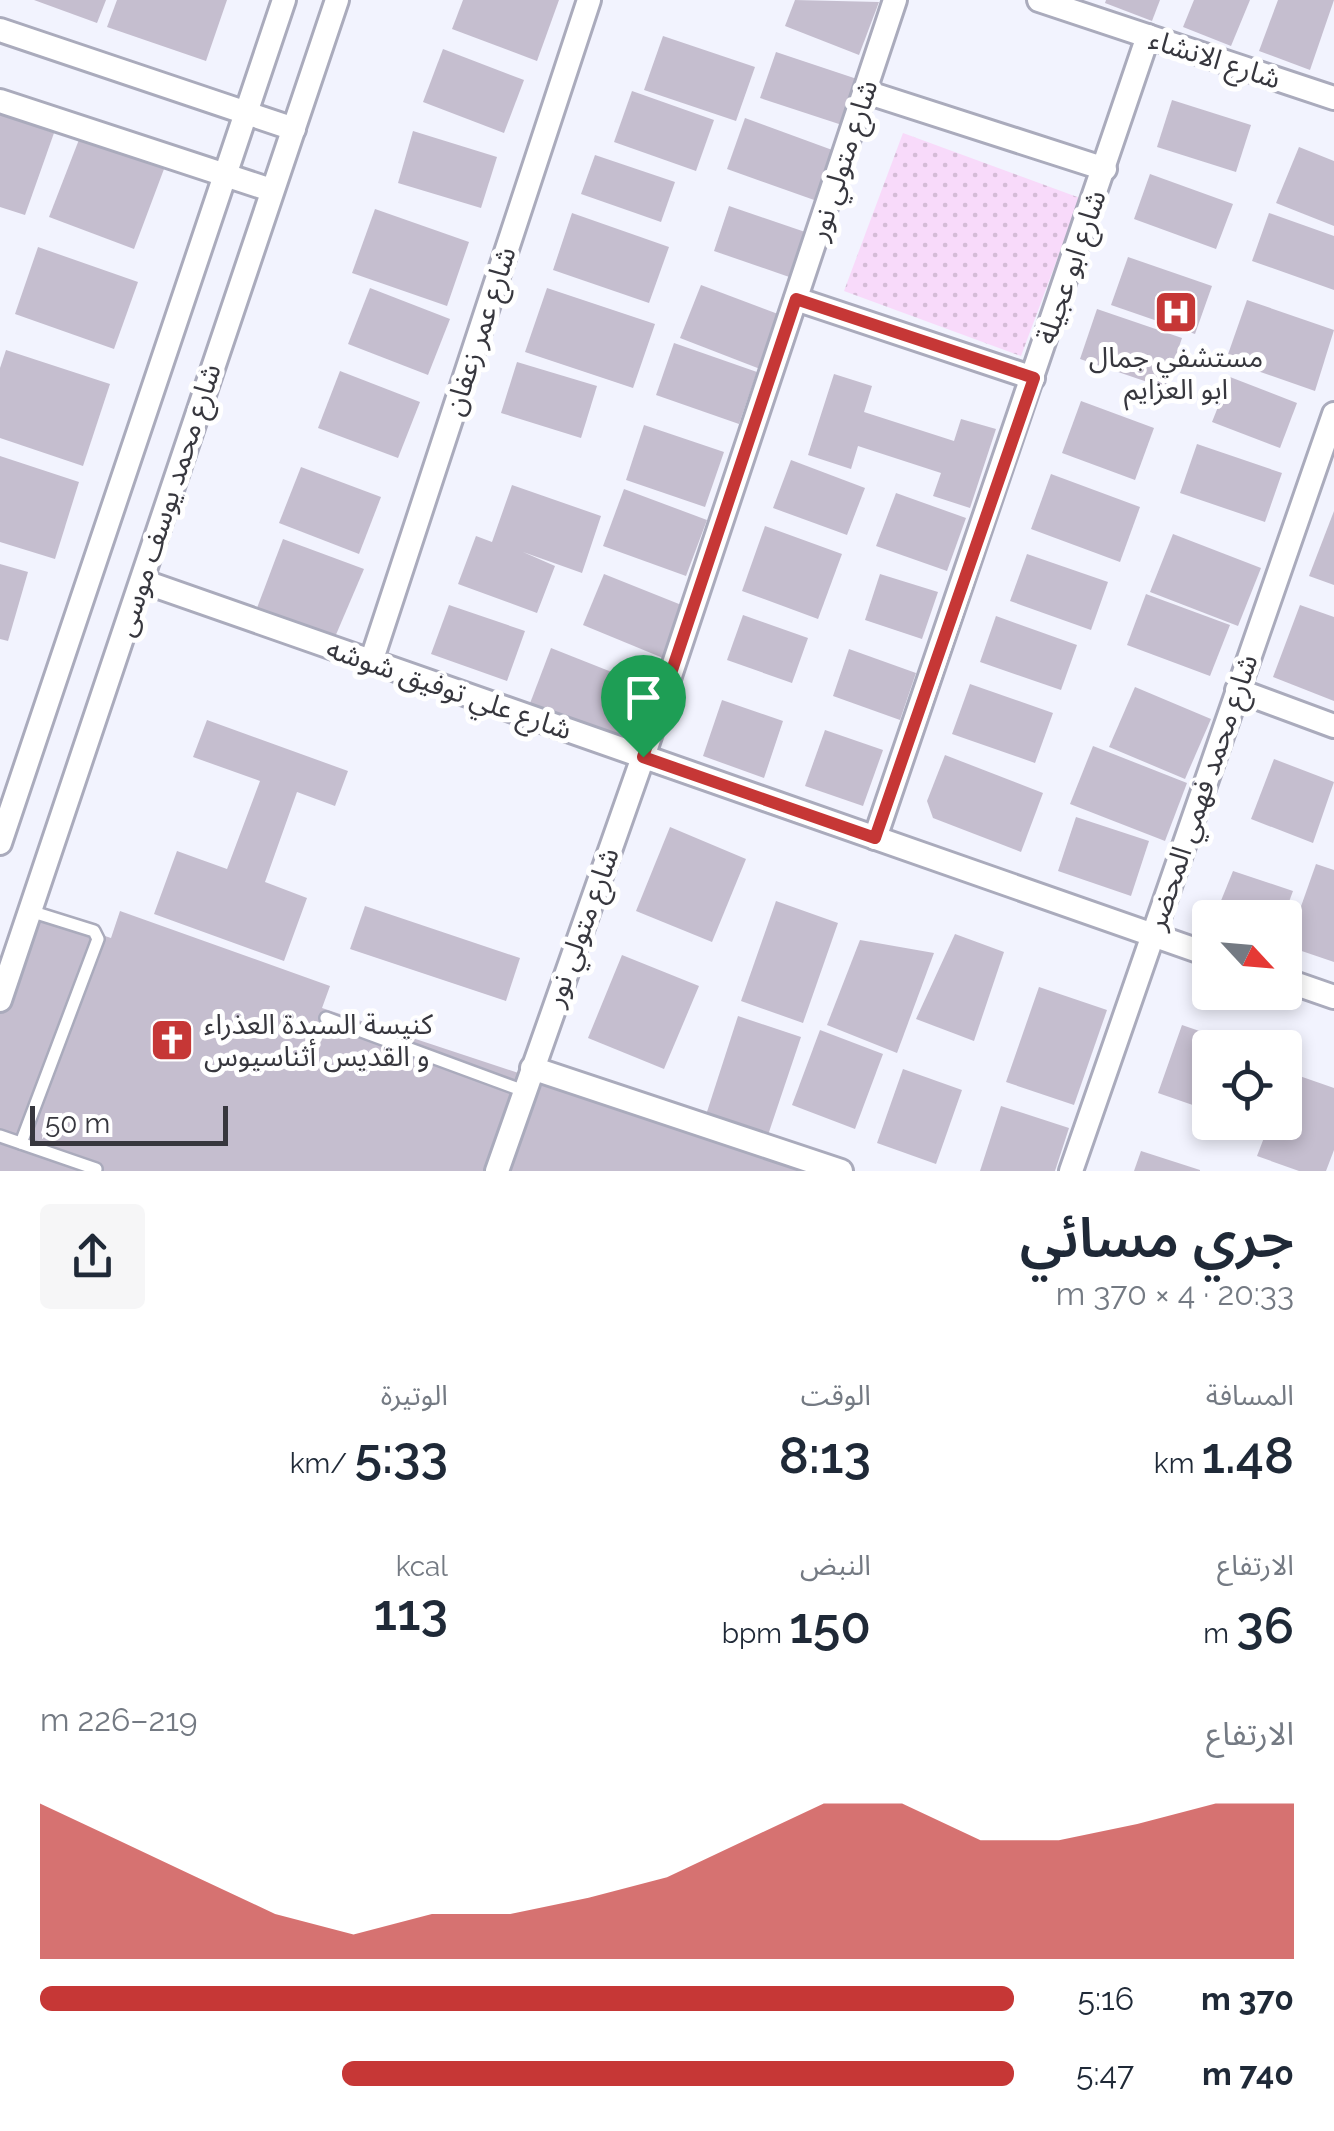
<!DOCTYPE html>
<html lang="ar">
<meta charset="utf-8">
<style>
body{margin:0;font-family:Raleway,"Noto Sans Arabic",sans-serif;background:#f6f6f7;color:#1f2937;direction:rtl;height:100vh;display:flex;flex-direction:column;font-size:38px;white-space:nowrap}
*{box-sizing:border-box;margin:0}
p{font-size:32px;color:#747a83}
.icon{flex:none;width:55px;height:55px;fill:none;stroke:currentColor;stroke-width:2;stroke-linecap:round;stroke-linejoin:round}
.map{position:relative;height:1171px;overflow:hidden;direction:ltr}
.side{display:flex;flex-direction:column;background:#fff;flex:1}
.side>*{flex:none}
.needle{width:65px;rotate:116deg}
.controls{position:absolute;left:1192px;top:900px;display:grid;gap:20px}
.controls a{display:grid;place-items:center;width:110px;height:110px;border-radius:10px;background:#fff;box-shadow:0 5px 15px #0003;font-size:50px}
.scale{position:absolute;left:30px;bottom:25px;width:198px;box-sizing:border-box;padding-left:10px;border:5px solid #37373e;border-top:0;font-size:28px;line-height:35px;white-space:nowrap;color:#37373e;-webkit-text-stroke:8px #fff;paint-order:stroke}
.pin{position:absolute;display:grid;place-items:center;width:85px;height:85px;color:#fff;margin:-102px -42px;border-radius:50% 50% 50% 0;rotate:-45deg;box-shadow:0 0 10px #0007}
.pin .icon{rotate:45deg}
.round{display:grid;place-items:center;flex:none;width:105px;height:105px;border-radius:10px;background:#f6f6f7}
.headline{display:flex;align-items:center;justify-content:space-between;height:170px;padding:0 40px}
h1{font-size:55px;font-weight:600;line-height:75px}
.metrics{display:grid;grid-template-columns:repeat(3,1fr);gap:15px;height:170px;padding:10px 40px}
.metrics div{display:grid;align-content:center}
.metrics b{font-size:50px;font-weight:600}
.metrics small{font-size:28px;font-weight:400}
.metrics p{font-size:28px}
.chart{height:280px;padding:20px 40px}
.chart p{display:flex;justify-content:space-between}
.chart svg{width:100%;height:180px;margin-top:10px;fill:#c63736;opacity:.7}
ul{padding:0 40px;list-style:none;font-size:32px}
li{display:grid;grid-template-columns:160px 120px 1fr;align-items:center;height:75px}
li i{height:25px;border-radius:12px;background:#c63736}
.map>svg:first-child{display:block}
</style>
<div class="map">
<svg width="1334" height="1171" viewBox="0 0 1334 1171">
<defs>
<pattern id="park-dots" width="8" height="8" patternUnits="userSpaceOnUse" patternTransform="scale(2.5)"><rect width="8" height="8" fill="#f8dafa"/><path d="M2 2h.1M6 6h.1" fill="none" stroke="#d5bcd7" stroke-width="1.8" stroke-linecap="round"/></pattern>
</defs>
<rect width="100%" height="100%" fill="#f2f3fe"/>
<path fill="url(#park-dots)" d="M903,133L1080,198L1021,356L844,291Z"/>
<g fill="#c5becf">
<path d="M34,0H106L97,23Z"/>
<path d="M117,0H227L206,61L107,27Z"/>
<path d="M463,0H559L537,61L452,29Z"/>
<path d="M795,0L879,2L859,55L785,26Z"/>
<path d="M1106,0H1160L1152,21L1105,3Z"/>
<path d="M1194,0H1250L1231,46L1183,27Z"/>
<path d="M1278,0H1334L1310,70L1259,51Z"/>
<path d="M663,36L755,67L736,121L644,90Z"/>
<path d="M443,49L524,80L504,133L423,102Z"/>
<path d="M776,52L857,79L842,125L760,98Z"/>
<path d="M632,91L714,120L696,171L614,142Z"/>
<path d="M1172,100L1251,125L1236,172L1157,147Z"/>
<path d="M0,114L54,133L25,215L0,207Z"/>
<path d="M745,118L835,151L817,201L727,169Z"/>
<path d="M413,131L497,157L481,208L398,183Z"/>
<path d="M80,137L164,169L134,249L49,217Z"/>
<path d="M1299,147L1334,161V226L1276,203Z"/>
<path d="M595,155L675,182L661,222L581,194Z"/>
<path d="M1150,174L1233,204L1216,249L1134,219Z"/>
<path d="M729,206L811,234L795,279L714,251Z"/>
<path d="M375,209L469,242L447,306L352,273Z"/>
<path d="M572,213L669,247L649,303L553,270Z"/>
<path d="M1269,213L1334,236V290L1252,261Z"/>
<path d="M38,247L138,282L114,349L15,314Z"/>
<path d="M1128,257L1212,286L1195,334L1111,305Z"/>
<path d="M701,285L786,317L765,371L680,338Z"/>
<path d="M370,288L450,319L428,375L348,344Z"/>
<path d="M547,288L655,324L633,388L525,352Z"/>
<path d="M1247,300L1334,330L1315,391L1226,360Z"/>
<path d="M1097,309L1182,338L1165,388L1080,359Z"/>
<path d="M674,343L757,372L739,424L656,395Z"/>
<path d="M6,350L110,384L83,466L0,438V368Z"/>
<path d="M517,362L597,386L581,438L501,413Z"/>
<path d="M340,371L420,402L398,458L318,428Z"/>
<path d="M834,374L872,386L864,412L954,441L961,419L996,429L970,508L933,496L941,473L858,446L851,469L808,455Z"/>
<path d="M1230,377L1297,403L1280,448L1212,422Z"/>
<path d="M1081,401L1154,428L1135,480L1062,453Z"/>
<path d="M644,425L724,452L705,507L626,480Z"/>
<path d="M1197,444L1282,473L1265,522L1180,493Z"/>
<path d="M0,456L79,482L55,559L0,542Z"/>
<path d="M791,460L865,488L847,535L773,508Z"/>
<path d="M301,467L381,497L359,554L279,523Z"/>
<path d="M1051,474L1140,507L1120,562L1031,529Z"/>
<path d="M512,485L601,516L582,573L523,552L555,566L537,613L458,584L476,536L492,542Z"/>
<path d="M624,489L707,520L686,576L603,546Z"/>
<path d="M896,493L966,518L947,571L876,546Z"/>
<path d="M1334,511V585L1309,576Z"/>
<path d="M765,526L842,554L818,619L742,591Z"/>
<path d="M1173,534L1261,568L1238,626L1150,592Z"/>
<path d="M283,539L364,569L335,637L257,608Z"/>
<path d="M1027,554L1108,582L1091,630L1010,601Z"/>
<path d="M0,564L28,572L8,641L0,639Z"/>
<path d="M604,574L684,606L663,658L583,625Z"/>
<path d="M880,574L938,592L922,639L865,620Z"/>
<path d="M1146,594L1230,625L1210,676L1127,645Z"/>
<path d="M449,605L525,631L507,681L431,654Z"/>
<path d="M1300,605L1334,617V701L1273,677Z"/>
<path d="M743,615L808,638L792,683L727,660Z"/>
<path d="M996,616L1077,645L1061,690L980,662Z"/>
<path d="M551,648L647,686L629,731L609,738L529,706Z"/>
<path d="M849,649L916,673L900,720L833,696Z"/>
<path d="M970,684L1053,713L1035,763L952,734Z"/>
<path d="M1135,687L1211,719L1185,779L1109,747Z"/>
<path d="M722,700L783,721L764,778L703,756Z"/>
<path d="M207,720L348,771L335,806L297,792L265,882L307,898L284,961L154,914L177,851L227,869L260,781L193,757Z"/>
<path d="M825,730L883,750L863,806L805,786Z"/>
<path d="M1093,746L1187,783L1165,841L1070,804Z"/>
<path d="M945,755L1043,793L1021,852L933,818L927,801Z"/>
<path d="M1274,759L1334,782L1313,843L1251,819Z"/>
<path d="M1076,817L1149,841L1131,896L1058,871Z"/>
<path d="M670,827L746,859L712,942L636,911Z"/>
<path d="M1316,864L1334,870V962L1287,946Z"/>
<path d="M1233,871L1293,891L1283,918H1214Z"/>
<path d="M776,901L838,923L803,1023L741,1001Z"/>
<path d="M365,906L520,958L506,1001L350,949Z"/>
<path d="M30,911L111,938L120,911L330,986L322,1008L814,1171H0V999Z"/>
<path d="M955,934L1004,952L974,1041L916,1019Z"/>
<path d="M860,940L934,953L897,1053L827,1025Z"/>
<path d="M622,955L699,986L664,1069L588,1038Z"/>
<path d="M1039,987L1107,1010L1074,1105L1006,1082Z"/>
<path d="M738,1016L801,1037L767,1138L705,1118Z"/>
<path d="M1182,1025L1246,1047L1210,1048V1111L1158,1093Z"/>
<path d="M820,1030L883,1054L855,1129L792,1105Z"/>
<path d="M903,1069L962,1090L936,1164L877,1143Z"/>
<path d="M1288,1072L1334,1088V1150L1326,1171H1299L1257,1156L1270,1122H1285V1081Z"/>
<path d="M1001,1106L1069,1128L1055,1171H980Z"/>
<path d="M1141,1151L1200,1170V1171H1134Z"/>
</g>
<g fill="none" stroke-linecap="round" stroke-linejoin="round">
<g stroke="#aaabbc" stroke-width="16">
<g id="lane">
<path d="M326,1018L524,1091"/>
<path d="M0,1136L96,1169"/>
<path d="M21,1143L98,939L94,931L30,911"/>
</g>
</g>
<g stroke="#aaabbc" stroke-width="28">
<g id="street">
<path d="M1039,0L1334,98"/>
<path d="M0,30L294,129"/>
<path d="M866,92L1105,169"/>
<path d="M0,101L271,190"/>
<path d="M796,299L1033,378"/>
<path d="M142,581L1210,955"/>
<path d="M371,662L589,0"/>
<path d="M1237,690L1334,726"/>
<path d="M875,838L1148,36"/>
<path d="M0,843L284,0"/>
<path d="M1285,980L1334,997"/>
<path d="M0,1000L337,0"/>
<path d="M532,1068L841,1171"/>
<path d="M497,1171L643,757L895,0"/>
<path d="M1071,1171L1334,414"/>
</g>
</g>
<use href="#lane" stroke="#fff" stroke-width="11"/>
<use href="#street" stroke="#fff" stroke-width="22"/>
</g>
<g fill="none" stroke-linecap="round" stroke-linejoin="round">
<g stroke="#fff" stroke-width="20">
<path id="route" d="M796,299L1034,378L875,838L643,757Z"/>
</g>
<use href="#route" stroke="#c63736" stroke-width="12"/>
</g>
<defs>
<g id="hospital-square" transform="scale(2.25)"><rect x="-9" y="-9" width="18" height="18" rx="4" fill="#c63736" stroke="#fff"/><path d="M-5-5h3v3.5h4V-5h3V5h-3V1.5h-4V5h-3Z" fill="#fff"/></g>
<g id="church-square" transform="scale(2.25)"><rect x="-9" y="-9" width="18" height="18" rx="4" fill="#c63736" stroke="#fff"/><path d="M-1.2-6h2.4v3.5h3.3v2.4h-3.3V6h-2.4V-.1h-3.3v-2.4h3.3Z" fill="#fff"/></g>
</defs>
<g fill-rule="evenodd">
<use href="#hospital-square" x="1176" y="312"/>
<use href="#church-square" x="172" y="1040"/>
</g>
<g text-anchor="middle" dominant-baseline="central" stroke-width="10" stroke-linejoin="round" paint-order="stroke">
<g font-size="28" fill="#37373e" stroke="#fff">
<text transform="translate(1215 59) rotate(18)">شارع الانشاء</text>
<text transform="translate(843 160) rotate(-72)">شارع متولي نور</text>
<text transform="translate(1071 267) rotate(-71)">شارع ابو عجيلة</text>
<text transform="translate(480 331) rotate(-72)">شارع عمر زعفان</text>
<text transform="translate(168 500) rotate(-72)">شارع محمد يوسف موسى</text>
<text transform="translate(449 689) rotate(19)">شارع علي توفيق شوشه</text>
<text transform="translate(1202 792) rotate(-71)">شارع محمد فهمي المحضر</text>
<text transform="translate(582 927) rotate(-70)">شارع متولي نور</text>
</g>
<g font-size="28" fill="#37373e" stroke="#fff">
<text x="1176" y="357">مستشفي جمال<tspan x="1176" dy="32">ابو العزايم</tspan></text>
<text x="204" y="1024" text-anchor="start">كنيسة السيدة العذراء<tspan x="204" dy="32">و القديس أثناسيوس</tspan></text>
</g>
</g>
</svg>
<div class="controls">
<a><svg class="needle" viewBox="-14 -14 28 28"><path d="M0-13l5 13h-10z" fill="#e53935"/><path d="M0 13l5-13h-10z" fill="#747a83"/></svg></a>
<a><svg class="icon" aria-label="locate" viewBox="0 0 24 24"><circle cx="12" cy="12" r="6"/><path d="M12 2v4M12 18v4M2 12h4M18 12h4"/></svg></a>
</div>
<div class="scale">50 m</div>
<div class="pin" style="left:643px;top:757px;background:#1e9e55"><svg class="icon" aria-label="arrive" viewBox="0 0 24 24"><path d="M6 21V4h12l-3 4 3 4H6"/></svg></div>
</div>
<section class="side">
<div class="headline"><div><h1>جري مسائي</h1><p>20:33 · 4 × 370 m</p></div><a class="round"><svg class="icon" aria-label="share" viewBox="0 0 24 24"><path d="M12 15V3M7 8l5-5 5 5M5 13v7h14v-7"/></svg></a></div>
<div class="metrics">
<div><p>المسافة</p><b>1.48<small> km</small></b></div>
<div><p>الوقت</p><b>8:13</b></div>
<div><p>الوتيرة</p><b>5:33<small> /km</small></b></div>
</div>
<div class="metrics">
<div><p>الارتفاع</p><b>36<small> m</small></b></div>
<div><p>النبض</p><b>150<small> bpm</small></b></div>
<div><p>kcal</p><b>113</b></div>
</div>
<div class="chart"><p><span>الارتفاع</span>219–226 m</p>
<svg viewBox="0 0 160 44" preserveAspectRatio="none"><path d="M0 44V6L10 15L20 24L30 33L40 38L50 33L60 33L70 29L80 24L90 15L100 6L110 6L120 15L130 15L140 11L150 6L160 6V44z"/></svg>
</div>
<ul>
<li><b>370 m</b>5:16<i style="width:100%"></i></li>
<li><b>740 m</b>5:47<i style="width:69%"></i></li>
</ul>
</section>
